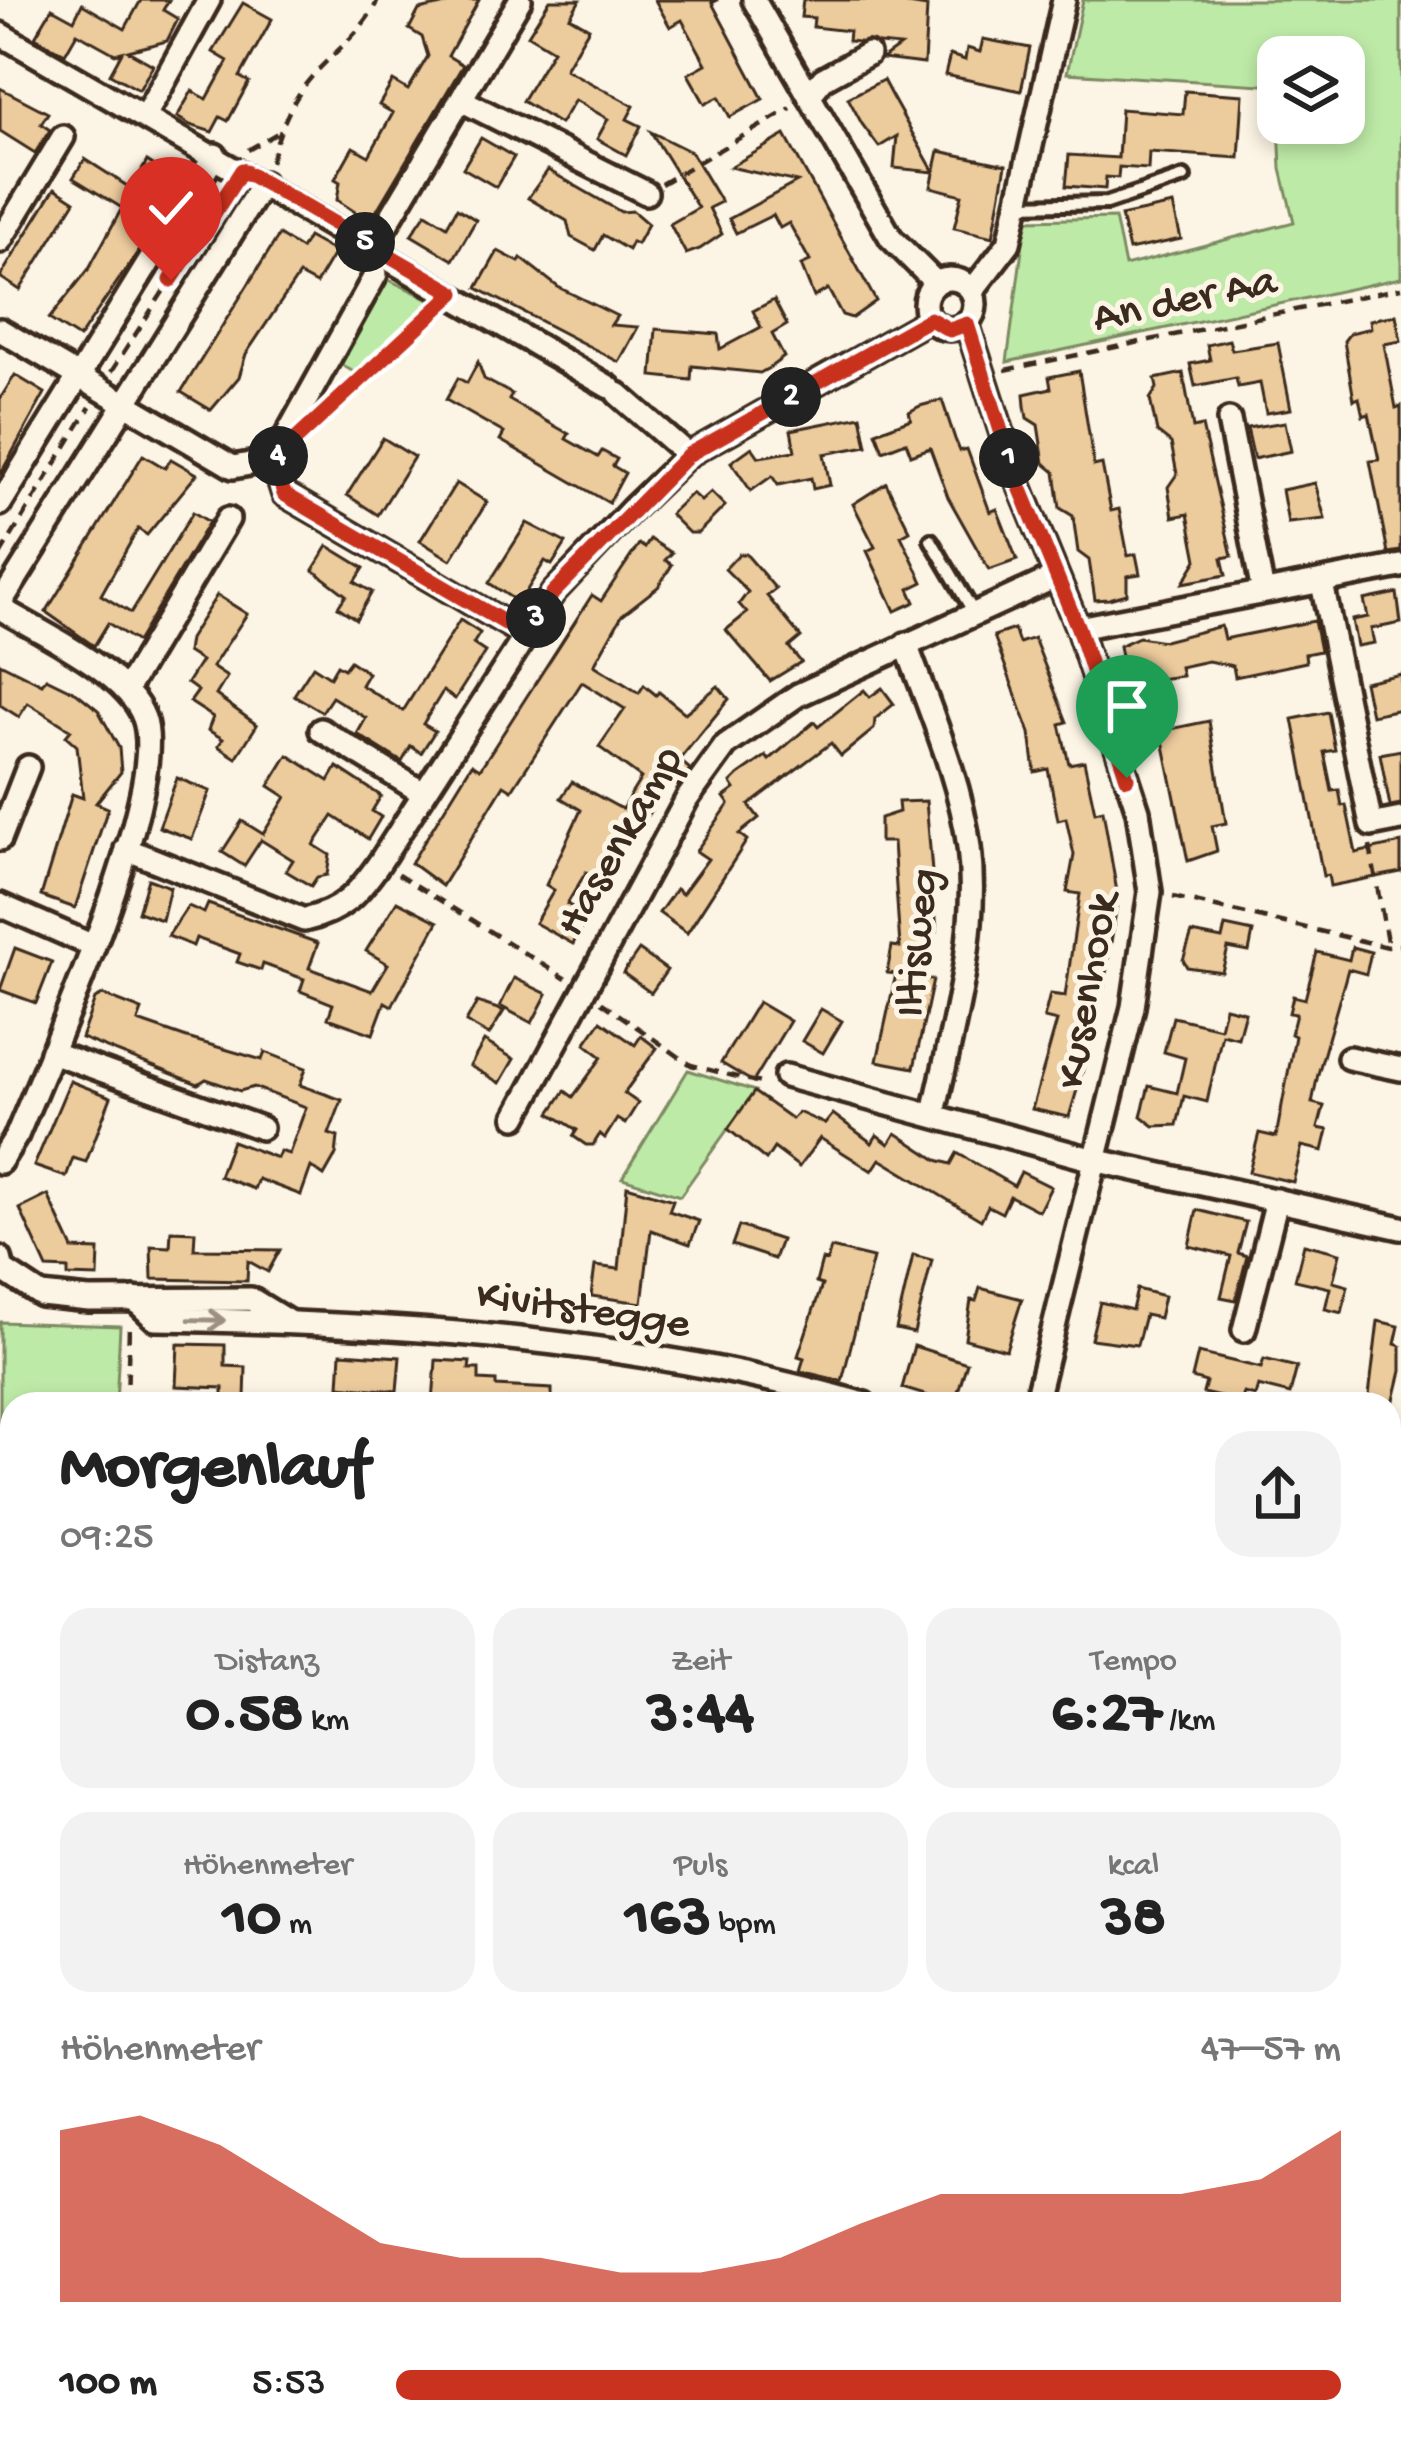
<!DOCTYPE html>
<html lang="de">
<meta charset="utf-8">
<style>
body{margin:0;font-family:"Gochi Hand",sans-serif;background:#f2f2f2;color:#222;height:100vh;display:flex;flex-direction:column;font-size:45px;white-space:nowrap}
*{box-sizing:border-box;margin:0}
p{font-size:39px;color:#767676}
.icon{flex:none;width:66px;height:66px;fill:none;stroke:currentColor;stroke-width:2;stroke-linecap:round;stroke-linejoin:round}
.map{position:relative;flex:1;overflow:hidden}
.drawer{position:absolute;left:0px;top:1392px;width:1401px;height:1062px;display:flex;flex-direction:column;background:#fff;border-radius:36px 36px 0 0;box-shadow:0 6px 18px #0003}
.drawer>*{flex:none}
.fabs{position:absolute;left:1257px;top:36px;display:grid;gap:24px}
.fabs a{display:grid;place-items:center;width:108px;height:108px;border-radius:24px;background:#fff;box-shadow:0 6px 18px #0003;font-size:60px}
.pin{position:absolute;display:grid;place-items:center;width:102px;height:102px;color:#fff;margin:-123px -51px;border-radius:50% 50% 50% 0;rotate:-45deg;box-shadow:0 0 12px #0007}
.pin .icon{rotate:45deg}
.km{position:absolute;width:60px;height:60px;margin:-30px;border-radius:50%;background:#222;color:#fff;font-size:33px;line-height:60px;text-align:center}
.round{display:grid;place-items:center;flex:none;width:126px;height:126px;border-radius:36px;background:#f2f2f2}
.head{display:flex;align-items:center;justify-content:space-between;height:204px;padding:0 60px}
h1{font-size:66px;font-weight:700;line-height:90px}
.stats{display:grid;grid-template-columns:repeat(3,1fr);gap:18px;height:204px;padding:12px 60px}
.stats div{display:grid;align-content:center;border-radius:30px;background:#f2f2f2;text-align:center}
.stats b{font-size:60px;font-weight:700}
.stats small{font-size:33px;font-weight:400}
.stats p{font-size:33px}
.chart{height:336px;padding:24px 60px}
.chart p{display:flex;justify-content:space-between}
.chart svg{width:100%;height:216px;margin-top:12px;fill:#c8321e;opacity:.7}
ul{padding:0 60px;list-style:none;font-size:39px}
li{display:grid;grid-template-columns:192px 144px 1fr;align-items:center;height:90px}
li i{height:30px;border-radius:15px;background:#c8321e}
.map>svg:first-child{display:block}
</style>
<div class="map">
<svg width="1401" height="2454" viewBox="0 0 1401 2454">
<rect width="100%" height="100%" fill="#fcf5e5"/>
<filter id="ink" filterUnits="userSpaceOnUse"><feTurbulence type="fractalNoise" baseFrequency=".00833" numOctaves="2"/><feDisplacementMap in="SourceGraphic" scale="24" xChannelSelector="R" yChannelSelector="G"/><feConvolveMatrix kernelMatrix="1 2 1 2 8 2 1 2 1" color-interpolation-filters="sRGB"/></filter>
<g filter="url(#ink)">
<path fill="#f7e8cf" d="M1389,1528L1401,1530V2148H1389Z"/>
<g fill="#beeaa7" stroke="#7c8a62" stroke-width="3">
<path d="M1083,0H1401V278L1007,362L1026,220L1115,218L1125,266L1294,222L1281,169L1279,123H1344V57H1278V86L1067,73Z"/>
<path d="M376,274L442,305L362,377L330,358Z"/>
<path d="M688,1070L755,1091L680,1196L622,1178Z"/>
<path d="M0,1322L120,1326L116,1404H12V1421L0,1420Z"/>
</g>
<g fill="#eccb9d" stroke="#3b2a1e" stroke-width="3">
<path d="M141,0H169L163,10L178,19L167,41L128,51L153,65L139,90L110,74L122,52L115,54L77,33L65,54L35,37L52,8L74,20L82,4L125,29Z"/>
<path d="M464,0H479L448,56L463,65L371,220L361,216L337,200L340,182L335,179L353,147L369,156L393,113L379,105L393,81L408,90L428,56L422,37L409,29L419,10Z"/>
<path d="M550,0H580L570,17L589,28L565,69L634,106L627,119L641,126L626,155L597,139L608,119L575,100L560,124L522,101L553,50L528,35Z"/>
<path d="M655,0H718L712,3L763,99L730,117L719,97L705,104L688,74L706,64L682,20L670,27Z"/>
<path d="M803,0H883L927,7L924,64L882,59L900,46L848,41L849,31L813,27L814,18L801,17Z"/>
<path d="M243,3L272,19L240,77L249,82L228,121L220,117L212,132L190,125L177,117L192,91L207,99L228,61L213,52Z"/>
<path d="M983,39L1030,48L1021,91L945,75L950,55L965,60L967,48L980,52Z"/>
<path d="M883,80L892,97L934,172L894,168L897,136L879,147L862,124L848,98Z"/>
<path d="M0,88L48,113L41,124L50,130L35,153L0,131Z"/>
<path d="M1185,91L1243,95L1239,158L1149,152L1148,169L1119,167L1118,178L1106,177L1105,189L1066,186L1069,155L1118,158L1121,109L1183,114Z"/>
<path d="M651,132L691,152L721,202L709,208L722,234L700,249L686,254L670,224L698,208Z"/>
<path d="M785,135L876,301L852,318L842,315L828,289L814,297L801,265L810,261L789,223L780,228L773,215L736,233L729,219L797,182L730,167Z"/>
<path d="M481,138L514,157L496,187L463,168Z"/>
<path d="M939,151L1006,165L993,237L954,228L962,195L931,187Z"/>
<path d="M85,159L132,189L147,161L176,180L137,253L79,338L49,319L88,270L122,208L73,178Z"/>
<path d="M548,170L621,212L633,211L648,224L637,244L632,242L628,250L603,235L595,250L571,237L567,221L528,198Z"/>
<path d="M55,188L75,201L20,290L0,277Z"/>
<path d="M1173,205L1181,239L1129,250L1121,216Z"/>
<path d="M457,208L476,220L453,260L411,235L426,213L447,226Z"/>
<path d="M279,235L301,249L308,237L335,252L316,284L299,275L246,354L239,377L211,410L181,392Z"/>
<path d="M498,251L519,262L521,258L558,287L617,316L611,325L638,327L619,362L477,288Z"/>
<path d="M774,300L787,325L772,334L784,357L769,368L760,373L692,366L691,380L652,376L656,329L718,334L720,349L761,327L753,311Z"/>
<path d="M1396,315L1401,341L1384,344L1396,408L1401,406V551L1388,553L1370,461L1379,460L1369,414L1363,416L1359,398L1354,400L1344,341L1350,333L1371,328L1370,320Z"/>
<path d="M1229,340L1232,350L1278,343L1291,409L1266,413L1260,383L1238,387L1236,378L1195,386L1190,364L1210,360L1207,345Z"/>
<path d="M478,362L484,379L512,394L509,400L569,434L566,439L598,457L602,451L617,459L613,466L625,473L609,503L500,440L504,433L446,400L458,378L467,383Z"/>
<path d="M1079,371L1094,466L1102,464L1111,511L1119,509L1128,556L1136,554L1140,574L1127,576V594L1109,599L1095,600L1089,560L1078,552L1073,516L1060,508L1055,472L1044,463L1038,425L1027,418L1025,406L1024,394L1051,388L1049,377Z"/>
<path d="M1183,373L1193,428L1202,426L1232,556L1222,558L1226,575L1183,583L1197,560L1188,514L1173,517L1168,487L1177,474L1171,443L1157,432L1150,399L1157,388L1155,379Z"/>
<path d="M15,375L45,393L0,475V399Z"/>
<path d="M942,400L955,439L960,451L967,449L990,512L997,509L1017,560L989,570L948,497L930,448L911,455L906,442L883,451L876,432L911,419L909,412L920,406Z"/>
<path d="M861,416L867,446L824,454L830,485L813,489L811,478L778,485L772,476L751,491L731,462L752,447L759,457L795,451L791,430Z"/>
<path d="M1285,422L1291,451L1254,459L1247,428Z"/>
<path d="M383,438L414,457L378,515L347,495Z"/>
<path d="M143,455L165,468L171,459L197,474L147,535L138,529L101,595L131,613L193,512L209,522L137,642L108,623L94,646L46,612Z"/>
<path d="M456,483L487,502L451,560L420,541Z"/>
<path d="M886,483L910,531L901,536L923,582L909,589L915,602L895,611L867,551L875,547L853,504Z"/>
<path d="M1315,483L1325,519L1288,523L1282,490Z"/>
<path d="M711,492L725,506L698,533H689L670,514L692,493L701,501Z"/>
<path d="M527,523L566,543L552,565L545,561L519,603L489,583Z"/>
<path d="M650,539L672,553L665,560L672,565L658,587L622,615L594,665L639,693L644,685L656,695L659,692L685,713L718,686L729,699L679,760L690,769L678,786L671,779L642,824L632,818L612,851L622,857L606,884L586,872L567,904L588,916L573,944L535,923L554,890L546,885L581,810L561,798L572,782L622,809L641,778L599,747L625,709L582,682L512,790L504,785L442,886L411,863L472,764L480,769L592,595L601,601L639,544L645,548Z"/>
<path d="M328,546L364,568L355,582L372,592L356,619L338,607L346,595L313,570Z"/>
<path d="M739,554H746L776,589L767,596L801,637L789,647L801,662L770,681L726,630L747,613L739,604L748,592L725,569Z"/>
<path d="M1397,593L1401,623L1371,629L1374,643L1357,646L1352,620L1368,617L1364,600Z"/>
<path d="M217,595L247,614L212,667L227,677L216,695L257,725L236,758L218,746L223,739L208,730L213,717L190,702L198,691L187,683L201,661L187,652L189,639Z"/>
<path d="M460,620L480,633L473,644L485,652L455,699L443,691L423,724L435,731L421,753L411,746L402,762L357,734L366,718L332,697L322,712L294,695L313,666L330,677L337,665L344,669L350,661L368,673L361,685L403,711Z"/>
<path d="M1314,621L1320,651L1305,654L1306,662L1235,677L1233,666L1208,661L1180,667L1182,676L1126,683L1119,646L1139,637L1164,641L1221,626L1224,639Z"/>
<path d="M1014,629L1019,643L1034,638L1067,722L1060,724L1069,764L1084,761L1095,812L1103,810L1118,898L1104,987L1096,986L1092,1006L1089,1028L1095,1029L1069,1117L1032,1109L1057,1021L1044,1018L1050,994L1065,996L1080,894L1067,892L1074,855L1066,818L1058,820L1048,769L1035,772L1030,733L994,636Z"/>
<path d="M0,663L42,684L46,678L77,693L98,710L119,748L121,772L96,803L108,808L75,908L41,896L72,794L83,798L77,746L66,736L71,730L28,703L19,717L0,705Z"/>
<path d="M1401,674V709L1371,715L1364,682Z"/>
<path d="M882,688L894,704L875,719L874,729L841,756L831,743L749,805L759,818L739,834L747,840L687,933L659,913L676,889L682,894L708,859L696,851L729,804L724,797L735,789L731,783L739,775L766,756L769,760L814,722L818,727L864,690L870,697Z"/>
<path d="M1328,712L1335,750L1324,752L1332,791L1339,790L1342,806L1346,805L1356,853L1401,843V872L1330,886L1328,875L1323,876L1293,719Z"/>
<path d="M1209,721L1226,823L1212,826L1217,851L1188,861L1161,731Z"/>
<path d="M1401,750V804L1390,806L1380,754Z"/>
<path d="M288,755L329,781L337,767L381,796L372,811L381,817L368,839L333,816L314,845L330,855L327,875L317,877L311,886L286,871L293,860L261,840L244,866L222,852L242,821L263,834L286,797L269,786Z"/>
<path d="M177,778L210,791L192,839L159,827Z"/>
<path d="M926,801L937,931H926L917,978L933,980L914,1068L877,1061L896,974L887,973L892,946L900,947L893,842H880V818L899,812L898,802Z"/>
<path d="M148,879L170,887L162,920L138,912Z"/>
<path d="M397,901L438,922L392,1006L385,1002L373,1034L328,1018L333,1004L300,991L304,979L263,964L261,970L237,962L240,954L196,938L193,946L168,936L188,906L204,913L208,904L318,943L309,968L372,991L388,964L366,951Z"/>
<path d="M1225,926L1253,932L1249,952L1228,948L1222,972L1187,967L1183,960L1192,933L1222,939Z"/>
<path d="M1352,947L1371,952L1366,974L1348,969L1318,1074L1312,1103L1324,1106L1318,1128L1328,1130L1323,1151L1302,1146L1293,1182L1249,1172L1259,1133L1276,1137L1295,1036L1291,1034L1296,1014L1289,1013L1293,996L1305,999L1317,952L1349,960Z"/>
<path d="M15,948L52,962L36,1003L0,990Z"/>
<path d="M639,950L667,970L651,993L623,973Z"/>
<path d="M514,978L547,994L532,1023L500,1006Z"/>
<path d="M103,995L142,1010L138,1021L187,1038L262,1060L265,1052L306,1068L300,1085L342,1100L329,1134L338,1137L336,1155L324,1176L311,1167L301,1195L258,1179L254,1189L219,1176L232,1141L277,1158L280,1151L289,1154L306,1107L254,1087L240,1091L206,1079L198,1084L81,1038L95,999Z"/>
<path d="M477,1002L504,1011L489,1035L466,1022Z"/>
<path d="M758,1002L790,1021L753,1082L721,1063Z"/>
<path d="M1225,1007L1245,1012L1238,1038L1222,1034L1207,1102L1184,1096L1177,1125L1154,1126L1141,1116L1149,1086L1177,1093L1185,1058L1164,1052L1173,1017L1220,1028Z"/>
<path d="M821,1009L842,1021L823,1053L802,1041Z"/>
<path d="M601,1021L635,1045L641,1036L657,1048L624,1093L638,1103L625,1124L617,1119L605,1138L600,1134L593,1145H586L573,1136L577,1130L550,1113L565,1091L573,1097L602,1057L585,1044Z"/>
<path d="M484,1041L514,1059L500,1083L470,1066Z"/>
<path d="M70,1081L111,1097L86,1162L73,1158L66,1177L34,1166Z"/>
<path d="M754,1092L792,1119L798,1112L825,1124L833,1114L872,1143L877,1135L889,1144L896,1133L937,1160L951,1164L957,1153L1014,1186L1021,1172L1051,1187L1039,1211L1010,1196L1002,1213L988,1206L981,1220L880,1159L872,1171L820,1138L799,1167L774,1148L766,1160L728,1129Z"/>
<path d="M627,1186L673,1200L669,1211L699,1221L690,1244L651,1230L642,1303L591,1296L595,1266L619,1269Z"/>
<path d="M48,1195L73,1249L99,1250L98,1277L68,1276V1269L47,1268L20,1209Z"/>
<path d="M1197,1210L1246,1222L1238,1253L1247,1256L1236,1300L1221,1297L1231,1256L1189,1246Z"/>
<path d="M739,1226L781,1240L774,1259L732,1245Z"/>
<path d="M171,1231L195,1232L194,1249L280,1250L268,1272L248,1261L247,1281L152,1279L151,1246L170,1247Z"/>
<path d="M1304,1244L1340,1253L1333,1282L1348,1286L1342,1313L1325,1309L1330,1288L1295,1280Z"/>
<path d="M831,1248L873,1258L842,1381L800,1371L804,1358L798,1356L822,1285L816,1283L822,1260L827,1261Z"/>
<path d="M913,1255L932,1260L914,1333L896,1329Z"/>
<path d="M980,1288L1022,1299L1006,1350L965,1339L971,1300L976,1301Z"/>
<path d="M1137,1289L1164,1296L1159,1318L1145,1315L1137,1345L1091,1339L1100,1302L1132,1310Z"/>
<path d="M1378,1321L1399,1326L1395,1344L1401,1346V1371L1393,1404H1368Z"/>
<path d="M178,1344L225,1345V1366L246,1367L245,1398L223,1397V1388L176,1386Z"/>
<path d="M914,1346L967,1363L954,1404L902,1388Z"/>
<path d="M341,1353L400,1357L397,1391L339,1386Z"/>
<path d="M1198,1353L1261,1368L1264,1359L1297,1367L1290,1394L1258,1386L1255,1396L1244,1393L1241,1402L1203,1393L1206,1382L1192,1378Z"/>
<path d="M436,1360L470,1362L469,1369H479V1380L496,1381V1386L552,1389V1404L433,1403Z"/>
</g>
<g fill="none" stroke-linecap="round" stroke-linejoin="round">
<g stroke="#3b2a1e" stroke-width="20">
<g id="service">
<path d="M1019,205L1107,203L1184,177"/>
<path d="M931,540L974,613"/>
<path d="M470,2442L472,2454"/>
</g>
</g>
<g stroke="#3b2a1e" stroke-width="30">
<g id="minor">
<path d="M754,0L891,238L936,283"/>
<path d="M0,34L609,387"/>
<path d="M809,96L823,79L868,54"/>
<path d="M463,101L646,193"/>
<path d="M145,116L209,0"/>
<path d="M0,241L63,137"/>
<path d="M373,247L520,0"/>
<circle cx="950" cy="304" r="25"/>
<path d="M972,291L1009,243L1064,0"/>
<path d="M967,324L1015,474L1078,628L1138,811L1150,892L1133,1007L1035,1404"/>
<path d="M0,330L233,467L273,460"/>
<path d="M618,394L688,455"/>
<path d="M1229,420L1263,592"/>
<path d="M273,460L284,494L526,635"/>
<path d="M273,460L376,274"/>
<path d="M0,504L215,155"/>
<path d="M1322,583L1371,825L1401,819"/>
<path d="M0,604L263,183"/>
<path d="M0,608C41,633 127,672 144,718C170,789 49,1057 17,1135L0,1162"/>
<path d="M1078,628L1401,566"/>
<path d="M906,644C929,709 960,778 969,847C980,934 952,1029 934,1113"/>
<path d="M126,690L228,519"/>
<path d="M321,730L423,793"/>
<path d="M0,839L28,767"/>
<path d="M126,849L304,920C343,911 358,894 380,862L553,593L633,508L688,455L930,319"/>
<path d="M0,905L91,945"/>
<path d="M51,1052L261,1128"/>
<path d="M1349,1058L1401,1069"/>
<path d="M786,1076L1098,1161L1401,1228"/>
<path d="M516,1117L687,799L726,745L798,695L1053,578"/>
<path d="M0,1258L3,1270L41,1295L89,1300L251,1299L287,1321"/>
<path d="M134,1299L155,1319C392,1323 635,1338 864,1404"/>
<path d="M1244,1330L1277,1200"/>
<path d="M1389,1497L1401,1500"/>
<path d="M0,1518L12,1519"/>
<path d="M0,1680H12"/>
<path d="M0,1888L12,1890"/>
<path d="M0,2181H12"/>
<path d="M347,2442L348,2454"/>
<path d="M605,2454L610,2442"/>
<path d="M1179,2454L1196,2442"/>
</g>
</g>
<g stroke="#3b2a1e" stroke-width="4.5" stroke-dasharray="12 9" stroke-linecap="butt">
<path d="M248,150L279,132"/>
<path d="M271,162C278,135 288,108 305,85C329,54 360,37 378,0"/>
<path d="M661,184L791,108"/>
<path d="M1005,370L1401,288"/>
<path d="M111,372L229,190"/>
<path d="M328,409L434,311"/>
<path d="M0,555L90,407"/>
<path d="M1370,846L1388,947"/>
<path d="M398,874L566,979"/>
<path d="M1173,897L1388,947L1401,945"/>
<path d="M601,1002L691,1065L764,1084"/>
<path d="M127,1404L129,1326"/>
<path d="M9,2157L8,2053H12"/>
</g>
<use href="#service" stroke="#fcf5e5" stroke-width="10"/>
<use href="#minor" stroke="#fcf5e5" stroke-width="21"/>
</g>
<defs><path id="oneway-shaft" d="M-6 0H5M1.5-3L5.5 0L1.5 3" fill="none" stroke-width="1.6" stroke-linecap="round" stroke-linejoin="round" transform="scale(3)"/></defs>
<use stroke="#9c9082" href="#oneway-shaft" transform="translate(207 1320) rotate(1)"/>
</g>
<g fill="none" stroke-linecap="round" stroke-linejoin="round" filter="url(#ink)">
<g stroke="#fff" stroke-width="24">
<path id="route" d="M171,280L242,170L454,293L274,460L284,494L526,635L553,593L688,455L930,319L950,330L967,324L1015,475L1078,628L1127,778"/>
</g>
<use href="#route" stroke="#c8321e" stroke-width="15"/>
</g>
<g text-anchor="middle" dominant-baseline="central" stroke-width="10" stroke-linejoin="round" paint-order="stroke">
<g font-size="45" fill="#3b2a1e" stroke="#fcf5e5">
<text transform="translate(1185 302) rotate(-12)">An der Aa</text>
<text transform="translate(622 843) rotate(-60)">Hasenkamp</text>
<text transform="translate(920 943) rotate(-84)">Iltisweg</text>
<text transform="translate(1090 991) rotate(-80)">Kusenhook</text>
<text transform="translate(583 1312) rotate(8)">Kivitstegge</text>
</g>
</g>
</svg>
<div class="fabs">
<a><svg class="icon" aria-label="layers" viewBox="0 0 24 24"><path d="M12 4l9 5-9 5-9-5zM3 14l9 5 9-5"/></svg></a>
</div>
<div class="pin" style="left:1127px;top:778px;background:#1e9e55"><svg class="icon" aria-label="arrive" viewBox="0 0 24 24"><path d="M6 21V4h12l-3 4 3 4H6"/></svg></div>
<div class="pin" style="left:171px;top:280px;background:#d93025"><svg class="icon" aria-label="check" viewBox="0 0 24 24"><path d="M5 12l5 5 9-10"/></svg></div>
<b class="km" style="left:1009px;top:458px">1</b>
<b class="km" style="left:791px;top:397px">2</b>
<b class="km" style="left:536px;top:618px">3</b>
<b class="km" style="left:278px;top:456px">4</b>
<b class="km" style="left:365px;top:242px">5</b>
<section class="drawer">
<div class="head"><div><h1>Morgenlauf</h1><p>09:25</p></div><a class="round"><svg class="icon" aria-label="share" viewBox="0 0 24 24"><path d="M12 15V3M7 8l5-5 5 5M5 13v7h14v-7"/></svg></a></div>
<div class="stats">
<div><p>Distanz</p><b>0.58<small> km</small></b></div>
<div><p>Zeit</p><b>3:44</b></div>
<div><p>Tempo</p><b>6:27<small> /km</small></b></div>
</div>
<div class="stats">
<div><p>Höhenmeter</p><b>10<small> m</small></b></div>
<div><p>Puls</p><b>163<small> bpm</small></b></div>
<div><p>kcal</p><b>38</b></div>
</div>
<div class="chart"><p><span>Höhenmeter</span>47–57 m</p>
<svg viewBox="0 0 160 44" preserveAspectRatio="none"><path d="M0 44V9L10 6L20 12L30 22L40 32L50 35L60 35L70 38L80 38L90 35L100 28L110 22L120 22L130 22L140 22L150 19L160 9V44z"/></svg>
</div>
<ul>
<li><b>100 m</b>5:53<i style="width:100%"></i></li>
</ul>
</section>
</div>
